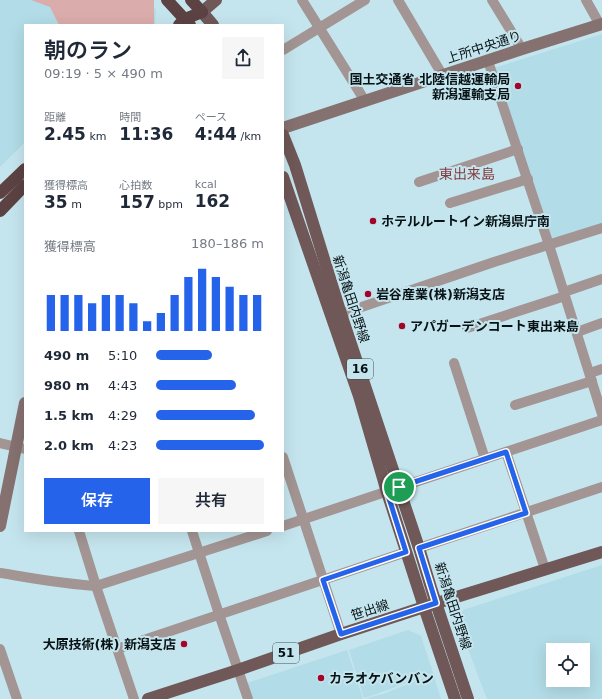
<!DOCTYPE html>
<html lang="ja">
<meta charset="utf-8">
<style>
body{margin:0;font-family:"DejaVu Sans","Noto Sans JP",sans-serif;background:#f6f6f7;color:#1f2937;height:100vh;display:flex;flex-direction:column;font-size:15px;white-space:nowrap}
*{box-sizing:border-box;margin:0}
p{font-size:13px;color:#747a83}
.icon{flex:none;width:22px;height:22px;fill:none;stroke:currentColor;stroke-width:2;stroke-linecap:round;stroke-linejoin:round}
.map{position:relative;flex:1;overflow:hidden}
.details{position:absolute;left:24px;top:24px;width:260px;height:508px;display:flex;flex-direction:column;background:#fff;border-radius:0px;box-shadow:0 4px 16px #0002}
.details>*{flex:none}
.controls{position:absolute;left:546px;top:643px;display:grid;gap:8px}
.controls a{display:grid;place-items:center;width:44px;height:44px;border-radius:0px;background:#fff;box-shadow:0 4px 16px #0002;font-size:20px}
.pin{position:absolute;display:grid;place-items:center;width:34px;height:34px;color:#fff;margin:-17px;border:2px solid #fff;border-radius:50%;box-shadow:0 1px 4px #0007}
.round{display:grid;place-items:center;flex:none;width:42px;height:42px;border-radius:0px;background:#f6f6f7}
.headline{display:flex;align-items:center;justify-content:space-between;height:68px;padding:0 20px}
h1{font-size:22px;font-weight:600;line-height:30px}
.stats{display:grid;grid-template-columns:repeat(3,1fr);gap:6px;height:68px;padding:4px 20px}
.stats div{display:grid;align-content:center}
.stats b{font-size:17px;font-weight:600}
.stats small{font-size:11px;font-weight:400}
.stats p{font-size:11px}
.chart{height:112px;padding:8px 20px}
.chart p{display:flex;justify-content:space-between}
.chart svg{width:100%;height:72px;margin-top:4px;stroke:#2563eb;stroke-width:6}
.primary-button{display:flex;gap:8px;margin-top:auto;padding:8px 20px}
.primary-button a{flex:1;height:46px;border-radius:0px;background:#2563eb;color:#fff;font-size:16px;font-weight:600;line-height:46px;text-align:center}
.primary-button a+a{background:#f6f6f7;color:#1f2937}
ul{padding:0 20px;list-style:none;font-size:13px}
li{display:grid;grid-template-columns:64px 48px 1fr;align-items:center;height:30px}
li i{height:10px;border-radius:5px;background:#2563eb}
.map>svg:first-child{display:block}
</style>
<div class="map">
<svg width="602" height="699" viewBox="0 0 602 699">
<rect width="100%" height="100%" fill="#c5e5ee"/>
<g fill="#b2dce7" fill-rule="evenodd">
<path d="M0,0H147L156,10L155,25H25V142L0,167Z"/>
<path d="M602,34V224L552,241L494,68Z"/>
<path d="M602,565V699H487L458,623L463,610ZM553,650H583V680H553Z"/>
<path d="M408,630L421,636L433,673L382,692L364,698L349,650Z"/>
<path d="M347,650L363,699H252L247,683Z"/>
<path d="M433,674L441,699H364L383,694Z"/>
</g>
<path fill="#daacab" d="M31,0H154V24L153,25H59L50,7Z"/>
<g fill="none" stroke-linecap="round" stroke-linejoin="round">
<g stroke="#a29594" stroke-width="10">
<path d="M302,0L365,101"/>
<path d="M398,0L443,76"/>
<path d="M492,0L522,49"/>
<path d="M586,0L600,25"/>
<path d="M283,50L365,0"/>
<path d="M488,61L549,245L602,414"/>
<path d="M419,182L518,149"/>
<path d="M450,203L528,179"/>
<path d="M564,292L602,279"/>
<path d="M341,314L494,262L602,228"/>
<path d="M467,328L565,296"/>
<path d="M577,332L602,323"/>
<path d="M454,363L485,459"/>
<path d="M590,373L602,369"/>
<path d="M515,405L592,381"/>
<path d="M0,443L25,449"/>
<path d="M506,452L545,569"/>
<path d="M283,457L341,634"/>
<path d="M283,526L602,420"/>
<path d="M79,531L96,586L134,699"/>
<path d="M192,531L219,614L248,699"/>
<path d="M419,548L602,487"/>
<path d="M0,573C32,578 63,584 96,586L267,531"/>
<path d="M0,649L17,699"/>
<path d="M117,649L406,552"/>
</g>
<g stroke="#857170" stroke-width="12">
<path d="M283,128L522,49L602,24"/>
<path d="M0,526L25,403"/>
</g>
<g stroke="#6f5857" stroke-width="12">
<path d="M213,25L202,12L216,0"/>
<path d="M283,135L295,165L341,314L419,548L432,591L468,699"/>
<path d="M283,177L359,396L387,492L424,607L455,699"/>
<path d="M148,699L238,670L341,634L424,607L602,552"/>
</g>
<g stroke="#5c4242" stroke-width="12">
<path d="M167,0L190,25"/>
<path d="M191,0L202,12"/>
<path d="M179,25L185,19L202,12"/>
<path d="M0,193L25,169"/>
<path d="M0,211L25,185"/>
</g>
</g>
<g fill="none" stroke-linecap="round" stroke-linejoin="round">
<g stroke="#fff" stroke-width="8">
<path id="route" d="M506,452L526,513L419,548L436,603L341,634L323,580L406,552L387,492L399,487Z"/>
</g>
<use href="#route" stroke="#2563eb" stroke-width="5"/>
</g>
<g fill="#a30529" stroke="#c5e5ee" stroke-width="1.5">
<circle cx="518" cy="86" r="4"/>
<circle cx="373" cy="221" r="4"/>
<circle cx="368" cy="294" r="4"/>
<circle cx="402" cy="326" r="4"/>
<circle cx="184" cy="644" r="4"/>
<circle cx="321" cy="678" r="4"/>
</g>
<g text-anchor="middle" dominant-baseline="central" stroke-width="4" stroke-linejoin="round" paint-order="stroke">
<g fill="#c5e5ee" stroke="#405156" stroke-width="1">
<rect x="347" y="359" width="26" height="20" rx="3"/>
<rect x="273" y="643" width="26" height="20" rx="3"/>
</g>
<g font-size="12" font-weight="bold" fill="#071215">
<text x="360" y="369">16</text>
<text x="286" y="653">51</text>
</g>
<g font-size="13" fill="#071215" stroke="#c5e5ee">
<text transform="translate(484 47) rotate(-18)">上所中央通り</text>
<text transform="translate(351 299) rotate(72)">新潟亀田内野線</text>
<text transform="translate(453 606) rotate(72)">新潟亀田内野線</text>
<text transform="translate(370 610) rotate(-18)">笹出線</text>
</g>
<g font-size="13" font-weight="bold" fill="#071215" stroke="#c5e5ee" text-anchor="start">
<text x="510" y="79" text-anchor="end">国土交通省 北陸信越運輸局<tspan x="510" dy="15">新潟運輸支局</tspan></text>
<text x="381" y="221">ホテルルートイン新潟県庁南</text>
<text x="376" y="294">岩谷産業(株)新潟支店</text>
<text x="410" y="326">アパガーデンコート東出来島</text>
<text x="176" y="644" text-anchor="end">大原技術(株) 新潟支店</text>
<text x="329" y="678">カラオケバンバン</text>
</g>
<g font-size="14" fill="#843b3e" stroke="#c5e5ee">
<text x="467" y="174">東出来島</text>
</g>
</g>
</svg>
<div class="controls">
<a><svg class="icon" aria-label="locate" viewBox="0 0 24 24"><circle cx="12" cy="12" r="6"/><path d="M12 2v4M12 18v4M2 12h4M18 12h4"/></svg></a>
</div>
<div class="pin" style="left:399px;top:487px;background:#1e9e55"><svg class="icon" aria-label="arrive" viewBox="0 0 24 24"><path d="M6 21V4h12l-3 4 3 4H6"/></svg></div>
<section class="details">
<div class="headline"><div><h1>朝のラン</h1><p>09:19 · 5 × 490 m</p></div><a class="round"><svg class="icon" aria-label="share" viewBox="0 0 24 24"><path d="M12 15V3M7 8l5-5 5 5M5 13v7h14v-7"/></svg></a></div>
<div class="stats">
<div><p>距離</p><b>2.45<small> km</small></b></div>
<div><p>時間</p><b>11:36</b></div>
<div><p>ペース</p><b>4:44<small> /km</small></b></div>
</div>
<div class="stats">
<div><p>獲得標高</p><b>35<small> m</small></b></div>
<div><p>心拍数</p><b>157<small> bpm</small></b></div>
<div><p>kcal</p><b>162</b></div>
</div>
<div class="chart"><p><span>獲得標高</span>180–186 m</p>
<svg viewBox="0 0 160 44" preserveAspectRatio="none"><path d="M5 44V22M15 44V22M25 44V22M35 44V27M45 44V22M55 44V22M65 44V27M75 44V38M85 44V33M95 44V22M105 44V11M115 44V6M125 44V11M135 44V17M145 44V22M155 44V22"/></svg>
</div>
<ul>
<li><b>490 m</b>5:10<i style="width:52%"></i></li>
<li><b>980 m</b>4:43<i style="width:74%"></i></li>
<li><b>1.5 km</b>4:29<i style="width:92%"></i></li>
<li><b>2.0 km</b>4:23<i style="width:100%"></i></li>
</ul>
<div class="primary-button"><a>保存</a><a>共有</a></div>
</section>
</div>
